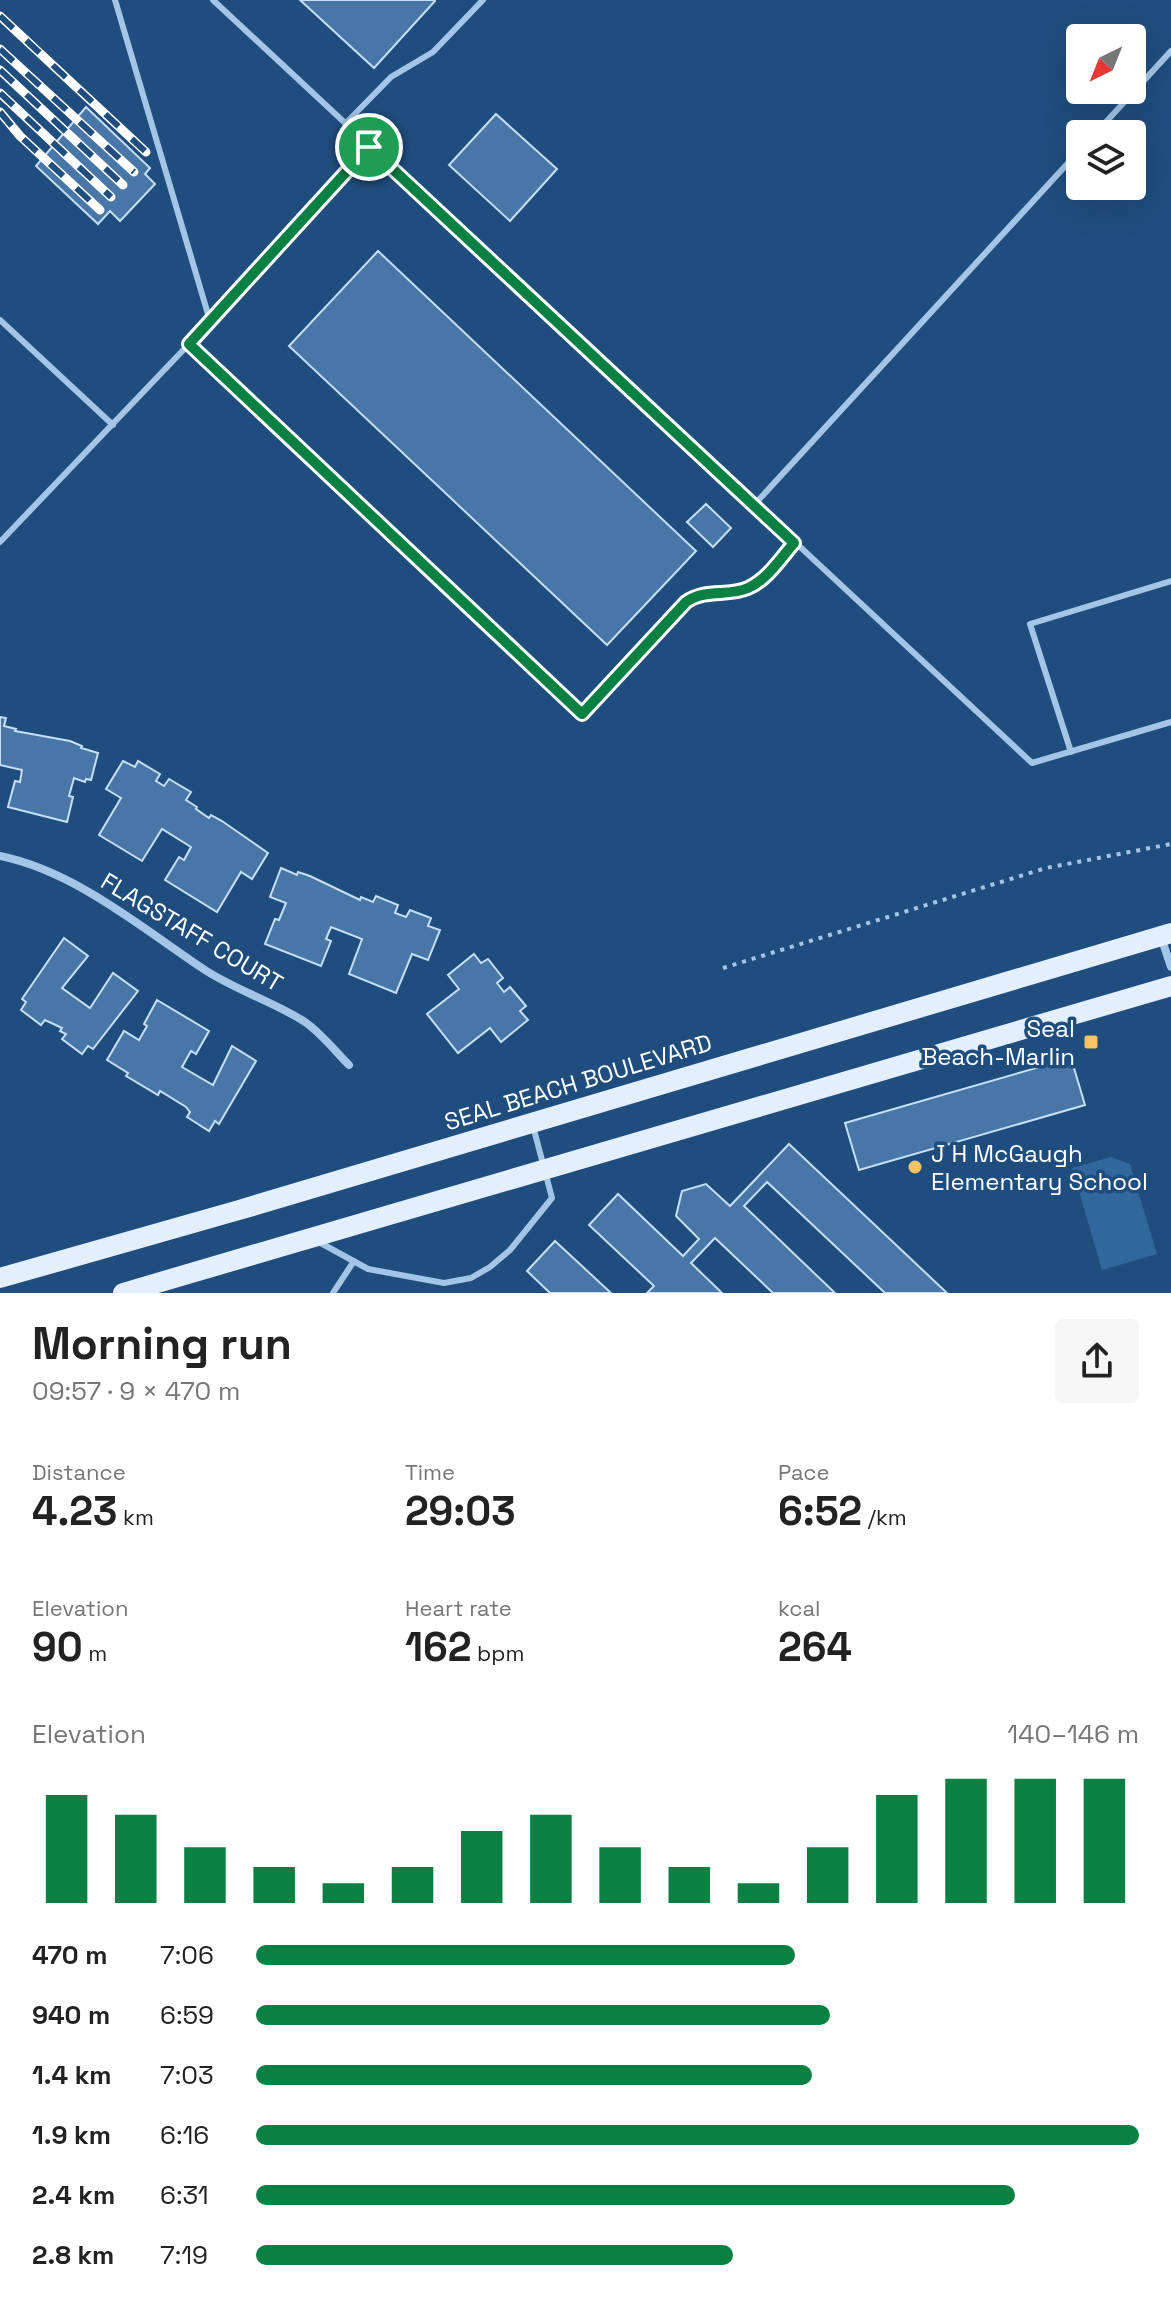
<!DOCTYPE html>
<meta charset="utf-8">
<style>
body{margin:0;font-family:"Space Grotesk",sans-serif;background:#f6f6f6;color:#222;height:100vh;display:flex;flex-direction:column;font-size:30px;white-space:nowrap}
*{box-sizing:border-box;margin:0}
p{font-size:26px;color:#767676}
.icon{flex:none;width:44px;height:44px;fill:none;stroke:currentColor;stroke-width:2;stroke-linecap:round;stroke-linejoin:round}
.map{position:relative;height:1293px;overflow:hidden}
.drawer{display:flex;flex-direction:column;background:#fff;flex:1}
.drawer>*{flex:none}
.needle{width:52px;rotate:223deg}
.fabs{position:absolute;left:1066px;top:24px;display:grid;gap:16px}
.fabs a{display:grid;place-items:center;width:80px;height:80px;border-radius:8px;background:#fff;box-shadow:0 8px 32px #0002;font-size:40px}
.pin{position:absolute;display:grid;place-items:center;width:68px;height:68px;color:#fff;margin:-34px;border:4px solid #fff;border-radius:50%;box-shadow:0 2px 8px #0007}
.round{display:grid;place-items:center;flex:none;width:84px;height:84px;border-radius:8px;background:#f6f6f6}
.head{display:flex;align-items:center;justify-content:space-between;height:136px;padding:0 32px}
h1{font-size:44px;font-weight:700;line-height:60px}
.stats{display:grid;grid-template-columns:repeat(3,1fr);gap:12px;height:136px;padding:8px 32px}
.stats div{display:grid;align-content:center}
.stats b{font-size:40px;font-weight:700}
.stats small{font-size:22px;font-weight:400}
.stats p{font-size:22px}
.chart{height:224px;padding:16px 32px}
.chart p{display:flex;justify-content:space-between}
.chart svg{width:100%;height:144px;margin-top:8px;stroke:#0b8043;stroke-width:6}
ul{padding:0 32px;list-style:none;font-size:26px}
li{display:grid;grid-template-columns:128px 96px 1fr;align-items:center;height:60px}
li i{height:20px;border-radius:10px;background:#0b8043}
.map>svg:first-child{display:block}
</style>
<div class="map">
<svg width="1171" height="1293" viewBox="0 0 1171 1293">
<rect width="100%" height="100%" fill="#1f4d7d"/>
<path fill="#32679c" d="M1111,1157L1130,1164L1157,1254L1102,1270L1072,1168Z"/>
<g fill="#4877a7" stroke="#c6def6" stroke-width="2">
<path d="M300,0H434L435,1L374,68Z"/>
<path d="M86,107L150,168L145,174L155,184L120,221L110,211L98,224L36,166Z"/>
<path d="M496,114L557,169L510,221L449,165Z"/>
<path d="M378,251L696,551L607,645L289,346Z"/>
<path d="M706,504L731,528L713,547L687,522Z"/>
<path d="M0,717L6,718L4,726L16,729L15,731L70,741L82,746L81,748L98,753L91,780L86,779L85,782L74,778L69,796L73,797L67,822L8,807L15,781L20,782L22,770L0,765Z"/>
<path d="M123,761L135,767L138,761L160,774L156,781L164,786L169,779L191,792L186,800L197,807L196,809L209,818L211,815L222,821L268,853L252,879L241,872L217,912L165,880L179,857L184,860L191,847L162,829L142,861L99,835L121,798L106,789Z"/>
<path d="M281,868L297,875L298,872L310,876L360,900L361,897L373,902L376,896L398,905L395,913L406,917L410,910L431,918L428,926L440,930L428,960L412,954L396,993L349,974L362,939L331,927L326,939L331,941L321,966L265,944L275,919L279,920L286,903L270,897Z"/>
<path d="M64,938L88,956L62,988L90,1008L113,973L138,991L93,1049L88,1046L82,1054L62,1039L66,1034L60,1031L62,1028L45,1020L41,1025L21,1010L26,1002L22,999Z"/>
<path d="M474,954L481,963L488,959L503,978L497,983L504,992L510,987L526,1006L520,1011L528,1020L501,1042L490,1028L458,1053L427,1014L459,989L448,975Z"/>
<path d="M157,1000L209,1031L196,1054L191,1051L182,1067L213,1085L232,1046L256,1061L219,1124L215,1121L209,1131L187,1117L190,1112L186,1107L160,1091L158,1095L126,1076L128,1073L107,1060L124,1031L139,1040L147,1026L144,1024Z"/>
<path d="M1071,1058L1085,1105L859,1170L845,1123Z"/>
<path d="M789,1144L947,1293H885L767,1182L744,1206L835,1293H773L715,1238L691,1263L722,1293H647L654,1286L589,1225L618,1194L683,1256L699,1239L676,1216L682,1191L706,1184L730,1206Z"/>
<path d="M555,1241L611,1293H550L527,1271Z"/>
</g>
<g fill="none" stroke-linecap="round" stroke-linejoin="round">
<path stroke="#a3c5e7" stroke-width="4" stroke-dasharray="4 6" stroke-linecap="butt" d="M723,968L1046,868L1171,844"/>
<g stroke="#a3c5e7" stroke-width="6">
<path d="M115,0L210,321"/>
<path d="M213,0L1032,763L1171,722"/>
<path d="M345,124L391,77L433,52L483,0"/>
<path d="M1095,134L1171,51"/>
<path d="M0,320L113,425"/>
<path d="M189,344L582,714L686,602C706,588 727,597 748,588C767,580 781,558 794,543"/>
<path d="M754,505L1080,150"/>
<path d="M0,542L189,344L369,147"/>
<path d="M1071,752L1030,624L1171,581"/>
<path d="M317,1241L368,1269L444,1283L471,1278L490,1267L510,1250L552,1198L533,1126"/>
<path d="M333,1293L354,1261"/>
</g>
<g stroke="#a3c5e7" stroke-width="8">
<path d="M0,856C74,871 141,927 202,968C234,990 273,1001 305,1022C321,1033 335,1051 349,1065"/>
<path d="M1161,937L1171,967"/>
</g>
<g stroke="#e4effd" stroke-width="20">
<path d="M0,1278L239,1210L1171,933"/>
<path d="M123,1293L1171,986"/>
</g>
<g stroke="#fff" stroke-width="9">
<g id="rail">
<path d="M0,16L146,152"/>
<path d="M0,49L134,172"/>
<path d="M0,70L123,185"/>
<path d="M0,93L111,197"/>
<path d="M0,112L20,136L100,210"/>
</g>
</g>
<use href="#rail" stroke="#1f4d7d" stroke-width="6" stroke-dasharray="18" stroke-linecap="butt"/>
</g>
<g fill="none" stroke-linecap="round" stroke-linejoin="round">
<g stroke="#fff" stroke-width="16">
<path id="route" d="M369,147L794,543C781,558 767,580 748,588C727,597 706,588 686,602L582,714L189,344Z"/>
</g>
<use href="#route" stroke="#0b8043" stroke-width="10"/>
</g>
<g fill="#f5c463" stroke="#1f4d7d" stroke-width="3">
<rect x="1083" y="1034" width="16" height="16" rx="4"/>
<circle cx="915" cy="1167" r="8"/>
</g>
<g text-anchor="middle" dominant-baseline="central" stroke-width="7" stroke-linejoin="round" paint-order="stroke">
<g font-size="24" fill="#fff" stroke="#1f4d7d">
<text transform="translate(192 932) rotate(31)">FLAGSTAFF COURT</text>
<text transform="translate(578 1082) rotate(-17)">SEAL BEACH BOULEVARD</text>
</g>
<g font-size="24" fill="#fff" stroke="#1f4d7d" text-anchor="end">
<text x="1075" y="1028">Seal<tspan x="1075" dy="28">Beach-Marlin</tspan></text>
<text x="931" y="1153" text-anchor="start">J H McGaugh<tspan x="931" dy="28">Elementary School</tspan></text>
</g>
</g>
</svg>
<div class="fabs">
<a><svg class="needle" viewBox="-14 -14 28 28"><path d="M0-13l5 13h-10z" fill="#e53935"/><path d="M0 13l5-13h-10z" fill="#767676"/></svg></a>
<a><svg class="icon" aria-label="layers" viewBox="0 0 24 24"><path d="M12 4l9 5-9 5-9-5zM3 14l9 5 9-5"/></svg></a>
</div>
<div class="pin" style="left:369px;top:147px;background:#1e9e55"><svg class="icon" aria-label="arrive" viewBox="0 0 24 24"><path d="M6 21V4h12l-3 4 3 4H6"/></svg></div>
</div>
<section class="drawer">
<div class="head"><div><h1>Morning run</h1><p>09:57 · 9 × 470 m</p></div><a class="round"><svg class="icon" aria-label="share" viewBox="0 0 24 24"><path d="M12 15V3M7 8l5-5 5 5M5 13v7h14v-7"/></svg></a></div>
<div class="stats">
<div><p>Distance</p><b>4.23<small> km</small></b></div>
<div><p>Time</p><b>29:03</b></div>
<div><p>Pace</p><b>6:52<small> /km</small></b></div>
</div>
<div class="stats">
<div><p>Elevation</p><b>90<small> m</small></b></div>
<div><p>Heart rate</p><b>162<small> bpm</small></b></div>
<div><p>kcal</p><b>264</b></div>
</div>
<div class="chart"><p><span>Elevation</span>140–146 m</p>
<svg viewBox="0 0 160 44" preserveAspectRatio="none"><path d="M5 44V11M15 44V17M25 44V27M35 44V33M45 44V38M55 44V33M65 44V22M75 44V17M85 44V27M95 44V33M105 44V38M115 44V27M125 44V11M135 44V6M145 44V6M155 44V6"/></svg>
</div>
<ul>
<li><b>470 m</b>7:06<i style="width:61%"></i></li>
<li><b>940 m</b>6:59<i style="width:65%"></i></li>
<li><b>1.4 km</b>7:03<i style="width:63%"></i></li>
<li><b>1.9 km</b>6:16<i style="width:100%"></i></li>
<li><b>2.4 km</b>6:31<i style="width:86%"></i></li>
<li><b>2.8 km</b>7:19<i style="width:54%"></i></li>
</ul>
</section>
